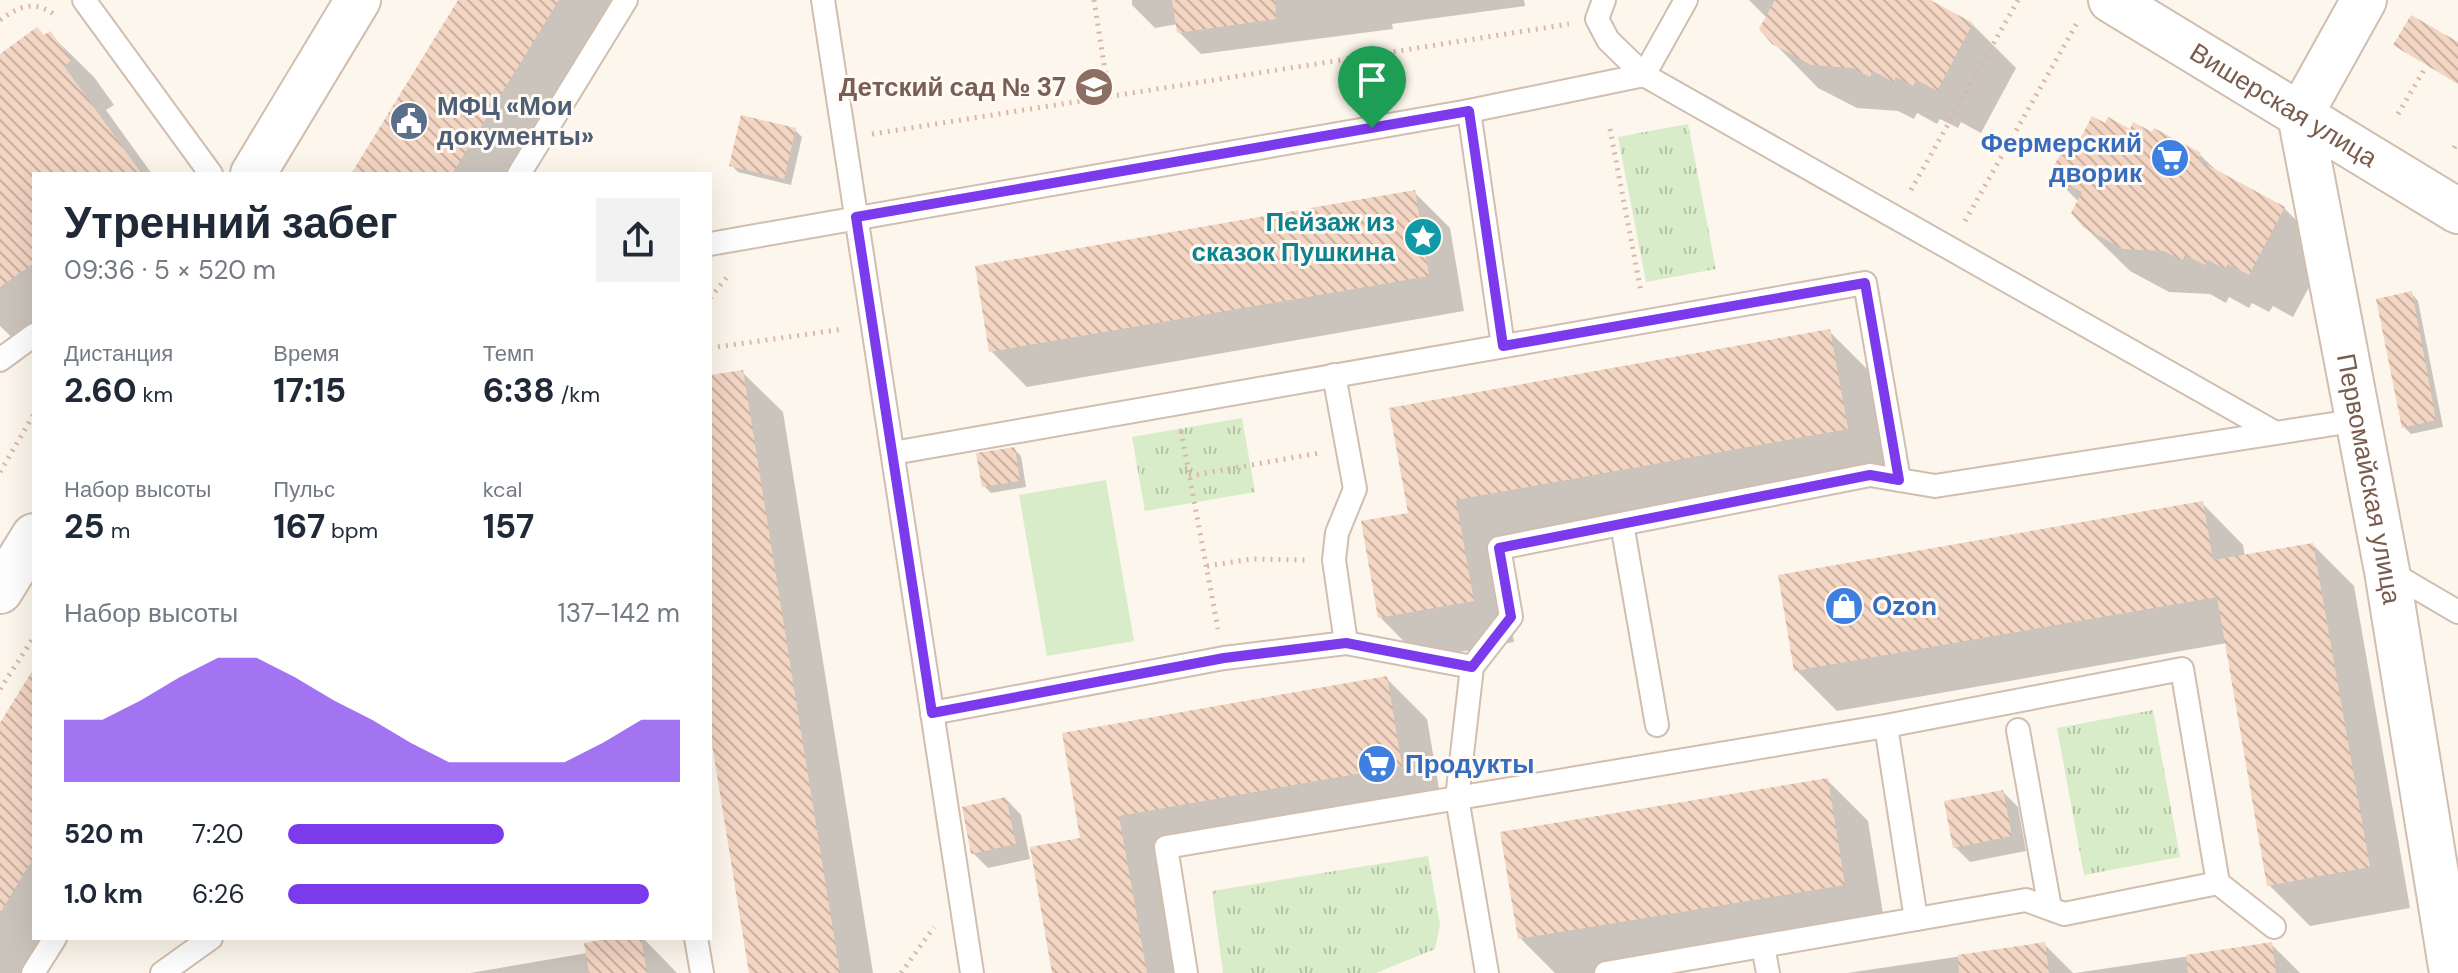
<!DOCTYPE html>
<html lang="ru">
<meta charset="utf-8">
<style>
body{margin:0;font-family:"DM Sans",sans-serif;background:#f2f2f3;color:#1f2937;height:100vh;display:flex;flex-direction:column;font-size:30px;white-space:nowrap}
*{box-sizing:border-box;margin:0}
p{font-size:26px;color:#747a83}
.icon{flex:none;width:44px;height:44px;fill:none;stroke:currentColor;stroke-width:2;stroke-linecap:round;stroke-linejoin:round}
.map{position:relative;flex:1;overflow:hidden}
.side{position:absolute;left:32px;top:172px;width:680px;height:768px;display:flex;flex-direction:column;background:#fff;border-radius:0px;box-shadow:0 8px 32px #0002}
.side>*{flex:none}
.pin{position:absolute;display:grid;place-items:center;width:68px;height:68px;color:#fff;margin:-82px -34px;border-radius:50% 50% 50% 0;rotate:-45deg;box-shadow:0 0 8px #0007}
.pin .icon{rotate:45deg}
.round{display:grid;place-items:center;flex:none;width:84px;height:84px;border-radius:0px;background:#f2f2f3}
.head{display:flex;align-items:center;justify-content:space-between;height:136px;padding:0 32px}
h1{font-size:44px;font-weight:700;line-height:60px}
.metrics{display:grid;grid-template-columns:repeat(3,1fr);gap:12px;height:136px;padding:8px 32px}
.metrics div{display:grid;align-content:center}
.metrics b{font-size:34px;font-weight:700}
.metrics small{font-size:22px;font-weight:400}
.metrics p{font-size:22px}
.chart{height:224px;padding:16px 32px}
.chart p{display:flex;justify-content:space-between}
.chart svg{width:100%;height:144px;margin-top:8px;fill:#7c3aed;opacity:.7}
ul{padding:0 32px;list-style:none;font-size:26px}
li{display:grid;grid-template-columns:128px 96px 1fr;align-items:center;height:60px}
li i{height:20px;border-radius:10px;background:#7c3aed}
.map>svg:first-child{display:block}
</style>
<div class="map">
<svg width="2458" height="973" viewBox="0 0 2458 973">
<defs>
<pattern id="park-tufts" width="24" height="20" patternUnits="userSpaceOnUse" patternTransform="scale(2)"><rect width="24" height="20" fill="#d8ecc9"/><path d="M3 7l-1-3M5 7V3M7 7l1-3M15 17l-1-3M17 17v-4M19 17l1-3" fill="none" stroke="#b4c2a5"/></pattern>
<pattern id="building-back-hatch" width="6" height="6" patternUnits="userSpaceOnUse" patternTransform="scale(2)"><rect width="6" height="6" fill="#f3d5c3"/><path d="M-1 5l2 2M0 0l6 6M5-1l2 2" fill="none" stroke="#cab0a1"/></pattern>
</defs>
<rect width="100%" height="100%" fill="#fdf6ec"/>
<g fill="url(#park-tufts)">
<path d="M1688,124L1716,269L1646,282L1618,137Z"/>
<path d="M1242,418L1255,492L1145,511L1132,437Z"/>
<path d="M2153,710L2180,857L2084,875L2057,728Z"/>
<path d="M1428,856L1440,925L1435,949L1376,973H1223L1212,891Z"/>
</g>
<path fill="#d8ecc9" d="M1106,480L1134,641L1047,656L1019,495Z"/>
<g fill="#0003">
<path d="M460,0H622L516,174H354Z"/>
<path d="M1132,0H1524L1525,6L1392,24L1393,29L1201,54L1179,32L1178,24L1155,28L1132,5Z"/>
<path d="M1749,0H1926L1972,24L2016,68L1981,133L1961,122L1958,128L1940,119L1937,124L1917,113L1914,119L1898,111L1857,108L1818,88L1774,43L1767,18Z"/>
<path d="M50,34L94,77L114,105L106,110L152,174H34V338L22,347L0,326V56Z"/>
<path d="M2458,44V84L2396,45Z"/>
<path d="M2106,125L2200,155L2218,172L2284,208L2328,252L2293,317L2273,306L2269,312L2252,303L2249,308L2229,297L2226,303L2210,294L2169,292L2130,271L2085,227L2079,202L2051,174Z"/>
<path d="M795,130L802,137L791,185L738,172L731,165Z"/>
<path d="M1414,192L1450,228L1464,311L1027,387L991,351Z"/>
<path d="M2411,293L2418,301L2443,427L2411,434L2404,427Z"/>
<path d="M1829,331L1870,372L1888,470L1496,540L1514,642L1421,659L1380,617L1410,514Z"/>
<path d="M742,372L783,412L873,973H751L710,718V377Z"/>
<path d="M1014,449L1021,456L1026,487L991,493L984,486Z"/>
<path d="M2202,503L2243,545L2245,557L2313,545L2354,586L2410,908L2310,926L2269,885L2227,643L1837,711L1796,670Z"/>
<path d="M34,672V938H49L28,973H0V727Z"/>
<path d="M1386,678L1427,719L1442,806L1159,856L1179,973H1055L1082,840L1064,734Z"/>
<path d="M1827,780L1868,821L1885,926L1600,973H1555L1520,938Z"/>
<path d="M2003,792L2018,807L2026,851L1970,862L1955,847Z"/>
<path d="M1006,799L1021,815L1030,859L988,868L973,853Z"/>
<path d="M624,938H643L677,973H470L587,953Z"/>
<path d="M2044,944L2073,973H1847Z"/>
<path d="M2271,944L2300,973H2075Z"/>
</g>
<g fill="url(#building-back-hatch)">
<path d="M458,0H559L452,174H351Z"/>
<path d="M1172,0H1275L1276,19L1177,33Z"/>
<path d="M1775,0H1930L1973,23L1937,91L1917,80L1913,86L1896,77L1893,82L1873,71L1870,77L1852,68L1811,65L1772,44L1759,29Z"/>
<path d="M2411,15L2458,42V84L2393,45Z"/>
<path d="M37,27L44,35L50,31L72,60L64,66L142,174H34V263L0,287V54Z"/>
<path d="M741,115L796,128L784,179L729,166Z"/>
<path d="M2092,116L2105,123L2108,117L2130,129L2133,122L2152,132L2154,128L2201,153L2198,160L2285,207L2249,275L2228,264L2225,269L2208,260L2205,265L2185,255L2182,261L2164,251L2123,249L2084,228L2071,213L2082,192L2049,175L2068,140L2077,145Z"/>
<path d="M1415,190L1429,276L989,352L975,266Z"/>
<path d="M2412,291L2436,420L2402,428L2376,299Z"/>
<path d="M1830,329L1848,429L1456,500L1474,601L1378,618L1361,521L1408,513L1389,408Z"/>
<path d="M743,370L804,750L840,973H749L710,732V375Z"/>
<path d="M1015,447L1020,481L982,487L976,453Z"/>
<path d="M2203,501L2213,560L2313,543L2370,867L2267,886L2217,597L1794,671L1778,575Z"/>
<path d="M34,668V857L0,913V723Z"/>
<path d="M1387,676L1402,766L1119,816L1147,973H1052L1030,847L1080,838L1062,733Z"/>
<path d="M1828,778L1845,885L1518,939L1500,832Z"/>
<path d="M2003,790L2012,836L1953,848L1944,801Z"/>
<path d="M1006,797L1016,844L971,854L962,807Z"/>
<path d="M612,938H641L647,973H589L584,943Z"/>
<path d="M2045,942L2049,973H1959L1958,955Z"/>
<path d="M2272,942L2276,973H2188L2186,955Z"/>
</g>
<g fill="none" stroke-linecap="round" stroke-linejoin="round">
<g stroke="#d1beb0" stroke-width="26">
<g id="service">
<path d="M84,0L211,174"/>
<path d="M823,0L972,973"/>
<path d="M1604,0L1597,19L1608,40L1644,75L2274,432"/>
<path d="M1469,111L1503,346"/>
<path d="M519,174L626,0"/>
<path d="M710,244L1469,111L1644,75L1686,0"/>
<path d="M0,360L34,335"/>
<path d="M1334,375L1355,489L1337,533L1334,560L1346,643"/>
<path d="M893,453L1865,283L1899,480"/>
<path d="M1622,524L1657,725"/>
<path d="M2388,571L2458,612"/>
<path d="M932,713L1224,658L1346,643L1472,667"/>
<path d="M1886,726L1916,919"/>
<path d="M2018,730L2050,908"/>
<path d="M696,938L702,973"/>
<path d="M1763,946L1768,973"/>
<path d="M33,973L55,938"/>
<path d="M162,973L211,938"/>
<path d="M1186,973L1166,847L1886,726L2182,669L2218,883L2274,927"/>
<path d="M1487,973L1457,798L1472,667L1511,617L1499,548L1870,475L1935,486L2359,420"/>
<path d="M1606,973L2026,900L2064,914L2218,883"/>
</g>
</g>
<g stroke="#d1beb0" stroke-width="48">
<g id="minor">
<path id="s1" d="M2111,0L2458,211"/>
<path id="s2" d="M2364,0L2300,115L2387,571L2452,973"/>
<path d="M253,174L358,0"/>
<path d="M0,591L34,536"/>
</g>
</g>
<g stroke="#d9b8a5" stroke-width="5" stroke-dasharray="2 6" stroke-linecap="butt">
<path d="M1094,0L1109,96"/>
<path d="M0,20C20,5 36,0 56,16"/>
<path d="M2398,114L2424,70"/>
<path d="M1610,129L1641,292"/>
<path d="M872,134L1569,24"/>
<path d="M2454,148L2458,141"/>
<path d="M1911,190L2018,0"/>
<path d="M1965,221L2077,23"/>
<path d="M710,298L730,273"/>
<path d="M710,348L844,329"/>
<path d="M1181,431L1218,629"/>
<path d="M0,472L34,414"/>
<path d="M1189,476L1319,453"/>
<path d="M1207,566L1252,559L1305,560"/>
<path d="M0,689L34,637"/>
<path d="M901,973L934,927"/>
</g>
<use href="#service" stroke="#fff" stroke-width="22"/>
<use href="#minor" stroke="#fff" stroke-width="44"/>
</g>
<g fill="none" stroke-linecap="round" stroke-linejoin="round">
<g stroke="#fff" stroke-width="16">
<path id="route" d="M1469,111L1503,346L1865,283L1899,480L1870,475L1499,548L1511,617L1472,667L1346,643L1224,658L932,713L856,217Z"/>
</g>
<use href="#route" stroke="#7c3aed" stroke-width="10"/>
</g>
<defs>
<g id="school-disc" transform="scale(2)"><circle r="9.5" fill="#8d6e63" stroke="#fffaf3"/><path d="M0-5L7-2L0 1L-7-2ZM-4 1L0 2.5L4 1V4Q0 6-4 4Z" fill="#fff"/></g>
<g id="civic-disc" transform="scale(2)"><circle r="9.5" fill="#5c6f8a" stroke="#fffaf3"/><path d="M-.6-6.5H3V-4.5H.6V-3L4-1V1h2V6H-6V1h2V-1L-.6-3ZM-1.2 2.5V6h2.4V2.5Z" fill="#fff"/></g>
<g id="supermarket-disc" transform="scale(2)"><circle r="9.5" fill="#3f7fe0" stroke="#fffaf3"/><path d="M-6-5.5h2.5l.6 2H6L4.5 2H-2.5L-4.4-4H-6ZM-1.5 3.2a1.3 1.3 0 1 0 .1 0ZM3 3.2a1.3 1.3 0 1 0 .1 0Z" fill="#fff"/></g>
<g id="sight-disc" transform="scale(2)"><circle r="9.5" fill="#0f9aa8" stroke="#fffaf3"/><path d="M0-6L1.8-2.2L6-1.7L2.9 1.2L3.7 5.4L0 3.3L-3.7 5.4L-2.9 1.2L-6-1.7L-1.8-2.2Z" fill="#fff"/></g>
<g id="shop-disc" transform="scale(2)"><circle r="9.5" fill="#3f7fe0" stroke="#fffaf3"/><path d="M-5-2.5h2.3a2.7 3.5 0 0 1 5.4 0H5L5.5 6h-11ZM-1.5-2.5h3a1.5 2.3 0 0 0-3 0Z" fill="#fff"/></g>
</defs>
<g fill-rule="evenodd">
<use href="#school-disc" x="1094" y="87"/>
<use href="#civic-disc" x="409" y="121"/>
<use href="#supermarket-disc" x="2170" y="158"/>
<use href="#sight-disc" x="1423" y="237"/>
<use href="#shop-disc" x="1844" y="606"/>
<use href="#supermarket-disc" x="1377" y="764"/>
</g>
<g text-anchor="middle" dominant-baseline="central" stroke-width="6" stroke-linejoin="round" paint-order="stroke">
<g font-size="26" font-weight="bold" fill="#785e54" stroke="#fffaf3" text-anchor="end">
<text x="1066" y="87">Детский сад № 37</text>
</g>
<g font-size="26" fill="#7a5c4d" stroke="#fffaf3">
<text stroke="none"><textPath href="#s1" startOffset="202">Вишерская улица</textPath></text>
<text stroke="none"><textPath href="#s2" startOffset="502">Первомайская улица</textPath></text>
</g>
<g font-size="26" font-weight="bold" fill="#4e5e75" stroke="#fffaf3" text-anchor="start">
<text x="437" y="106">МФЦ «Мои<tspan x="437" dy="30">документы»</tspan></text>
</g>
<g font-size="26" font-weight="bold" fill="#366cbe" stroke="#fffaf3" text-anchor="start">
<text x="2142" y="143" text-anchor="end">Фермерский<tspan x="2142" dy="30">дворик</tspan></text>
<text x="1872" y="606">Ozon</text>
<text x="1405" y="764">Продукты</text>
</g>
<g font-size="26" font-weight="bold" fill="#0d838f" stroke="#fffaf3" text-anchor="end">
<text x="1395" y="222">Пейзаж из<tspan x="1395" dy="30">сказок Пушкина</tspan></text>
</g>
</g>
</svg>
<div class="pin" style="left:1372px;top:128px;background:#1e9e55"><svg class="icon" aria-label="arrive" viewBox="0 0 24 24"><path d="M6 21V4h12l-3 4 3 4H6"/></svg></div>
<section class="side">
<div class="head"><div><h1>Утренний забег</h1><p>09:36 · 5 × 520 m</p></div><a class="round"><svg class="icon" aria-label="share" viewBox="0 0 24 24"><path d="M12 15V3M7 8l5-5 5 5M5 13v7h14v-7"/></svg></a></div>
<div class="metrics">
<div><p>Дистанция</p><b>2.60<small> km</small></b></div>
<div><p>Время</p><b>17:15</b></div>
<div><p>Темп</p><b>6:38<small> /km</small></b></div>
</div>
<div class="metrics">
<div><p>Набор высоты</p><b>25<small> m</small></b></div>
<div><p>Пульс</p><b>167<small> bpm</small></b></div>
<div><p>kcal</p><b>157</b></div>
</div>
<div class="chart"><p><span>Набор высоты</span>137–142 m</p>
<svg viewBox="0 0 160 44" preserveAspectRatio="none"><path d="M0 44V25L10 25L20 19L30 12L40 6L50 6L60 12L70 19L80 25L90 32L100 38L110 38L120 38L130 38L140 32L150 25L160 25V44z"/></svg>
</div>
<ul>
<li><b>520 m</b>7:20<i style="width:55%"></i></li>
<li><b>1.0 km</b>6:26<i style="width:92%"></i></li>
</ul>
</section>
</div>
